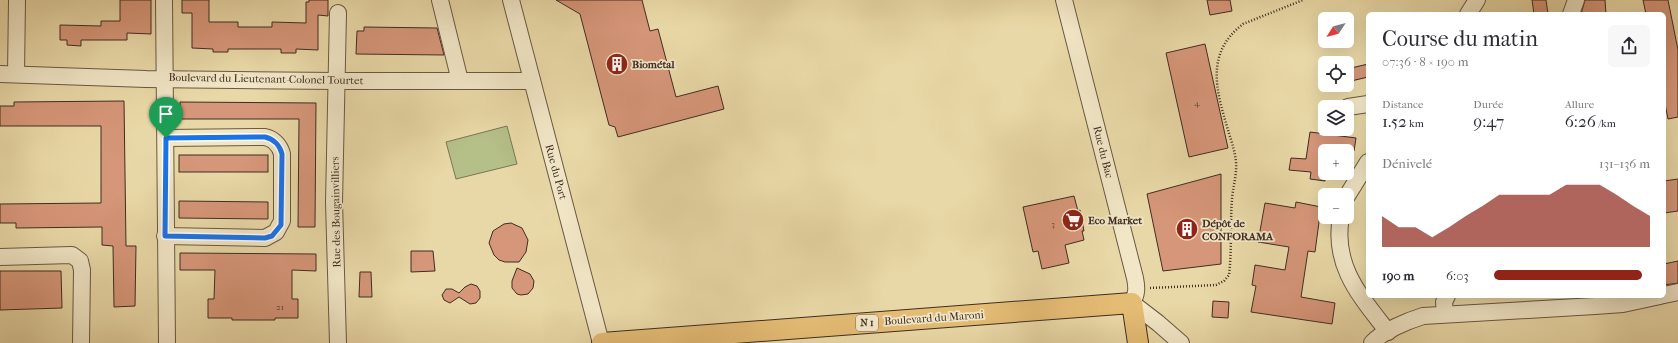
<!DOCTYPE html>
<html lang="fr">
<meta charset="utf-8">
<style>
body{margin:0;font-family:"IM FELL French Canon",serif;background:#f7f7f7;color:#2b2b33;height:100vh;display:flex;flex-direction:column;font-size:15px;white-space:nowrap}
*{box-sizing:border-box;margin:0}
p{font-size:13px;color:#7c7c81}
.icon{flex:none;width:22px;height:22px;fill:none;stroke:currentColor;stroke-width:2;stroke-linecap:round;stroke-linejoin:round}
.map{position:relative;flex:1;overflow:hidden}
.side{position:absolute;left:1366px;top:12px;width:300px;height:286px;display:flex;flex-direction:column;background:#fff;border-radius:6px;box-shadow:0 4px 16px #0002}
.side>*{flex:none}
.needle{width:26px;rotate:234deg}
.fabs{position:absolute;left:1318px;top:12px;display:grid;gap:8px}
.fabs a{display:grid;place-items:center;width:36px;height:36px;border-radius:6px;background:#fff;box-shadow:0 4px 16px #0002;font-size:20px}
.pin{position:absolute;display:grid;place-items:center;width:34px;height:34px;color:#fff;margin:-41px -17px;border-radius:50% 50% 50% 0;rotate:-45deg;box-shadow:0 0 4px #0007}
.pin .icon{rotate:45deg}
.round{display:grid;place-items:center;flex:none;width:42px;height:42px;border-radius:6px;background:#f7f7f7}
.head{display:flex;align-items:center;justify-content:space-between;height:68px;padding:0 16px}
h1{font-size:22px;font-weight:600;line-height:30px}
.figures{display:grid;grid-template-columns:repeat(3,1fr);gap:6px;height:68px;padding:4px 16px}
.figures div{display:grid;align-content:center}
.figures b{font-size:17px;font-weight:600}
.figures small{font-size:11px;font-weight:400}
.figures p{font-size:11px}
.chart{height:112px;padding:8px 16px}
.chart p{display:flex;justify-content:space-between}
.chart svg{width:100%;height:72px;margin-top:4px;fill:#8f2418;opacity:.7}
ul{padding:0 16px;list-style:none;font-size:13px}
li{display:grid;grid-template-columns:64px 48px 1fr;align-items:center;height:30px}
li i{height:10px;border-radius:5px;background:#8f2418}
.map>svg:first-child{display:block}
</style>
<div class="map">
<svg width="1678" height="343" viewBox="0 0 1678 343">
<rect width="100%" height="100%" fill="#e9d8a7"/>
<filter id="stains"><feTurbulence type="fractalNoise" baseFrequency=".005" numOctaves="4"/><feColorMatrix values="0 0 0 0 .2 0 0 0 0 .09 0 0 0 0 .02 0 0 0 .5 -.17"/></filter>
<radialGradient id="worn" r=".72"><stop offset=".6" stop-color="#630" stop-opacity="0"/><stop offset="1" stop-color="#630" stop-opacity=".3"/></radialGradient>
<path fill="#b5bf88" stroke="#7a7656" d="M507,126L517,164L456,179L446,142Z"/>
<g fill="#d69679" stroke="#3f2d23">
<path d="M120,0H151V34L127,33V40H81V46L67,45V40H60V25L101,26V21H120Z"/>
<path d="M182,0H209V22H238V27H272V22L306,23V2H309V0H328V16L318,15V50L296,49V53H281V49H228V52H213V49L192,48V13H182Z"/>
<path d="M556,0H642L650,31L658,29L676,97L718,86L724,109L618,137L615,127L609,125L580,14Z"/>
<path d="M1207,0H1230L1232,11L1210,15Z"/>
<path d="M1532,0H1546L1548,14H1534Z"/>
<path d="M1585,0H1605L1606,14H1581Z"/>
<path d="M1643,0H1668L1678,50V117L1668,119L1664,99V14H1646Z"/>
<path d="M364,27L437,28L444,55L356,54L357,31H364Z"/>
<path d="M1205,44L1228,148L1189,157L1166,53Z"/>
<path d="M1368,64V77L1347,82V69Z"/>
<path d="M124,101L126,246H136L135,306L114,307L113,246L102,245V227L16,228V223H0V204L101,203V126H0V106H14V102Z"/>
<path d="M180,102L316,103L315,227H298L299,119H180Z"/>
<path d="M1310,132L1356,138L1354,151L1325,147V181L1310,179L1311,172L1289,170L1291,158L1306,159Z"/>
<rect x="179" y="155" width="89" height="17"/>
<path d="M1221,174V264L1163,271L1147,194Z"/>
<path d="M1678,179V211L1664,213V181Z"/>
<path d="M1074,196L1078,211L1080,210L1084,231H1082L1084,240L1065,245L1069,263L1042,269L1038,251L1033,252L1023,207Z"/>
<path d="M179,201L268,202V219L179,218Z"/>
<path d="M1296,202L1321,207L1315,252L1308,251L1301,297L1335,303L1332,324L1251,312L1256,286L1252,285L1255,265L1285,270L1289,247L1258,242L1265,203L1295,208Z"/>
<path d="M511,223L522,228L528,240L526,252L519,262H505L499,260L494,255L489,243L493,231L504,224Z"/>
<path d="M411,251H433L435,271L411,272Z"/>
<path d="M180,253L316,254V271L292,270V299H298V318H275V320H232V318H208V299H214L215,270H180Z"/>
<path d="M1678,261V283L1664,285V264Z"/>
<path d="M517,268L530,274L534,281L533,288L528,294L521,295L517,294L512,288V281Z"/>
<path d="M0,271H61L62,308L0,310Z"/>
<path d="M360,272H371L372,297H359Z"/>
<path d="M471,284L477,286L480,291V298L476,303L470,304L459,297L450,303L444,300L442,295L446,289H452L459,293L465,287Z"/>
<path d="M1213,301L1229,302L1228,318L1212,317Z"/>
</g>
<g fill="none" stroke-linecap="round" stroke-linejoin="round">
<g stroke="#6a5844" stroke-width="18">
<g id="minor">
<path d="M164,0L167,343"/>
<path d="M440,0L460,81"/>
<path d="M511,0L601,343"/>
<path d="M1064,0L1135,278C1137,288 1137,294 1132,303L1158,323L1181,343"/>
<path d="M338,13L334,202L338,343"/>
<path d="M1468,14L1477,0"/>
<path d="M1571,14L1576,0"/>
<path d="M0,74L146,79L336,81H532"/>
<path d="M16,74L17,0"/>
<path d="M1348,107L1368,104"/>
<path d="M1347,196L1368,162"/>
<path d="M1341,217C1332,266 1361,297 1388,332"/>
<path d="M165,236L265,238L276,232L282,221V154C280,146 274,139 265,137L166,138"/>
<path d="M0,257L72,255L80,261L82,270L81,343"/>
<path d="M1664,295L1678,292"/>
<path d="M1445,314L1444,302L1447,296"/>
<path d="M1372,343C1383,331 1407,321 1423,316L1595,306L1623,304L1660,296"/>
</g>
</g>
<g stroke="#3f2d23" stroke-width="22">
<path id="major" d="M602,343L1132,303L1138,343"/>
</g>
<path stroke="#3f2d23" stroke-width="2.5" stroke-dasharray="1 2" stroke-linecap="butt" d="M1150,288L1216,285L1224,281L1229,275C1232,250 1230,224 1232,199C1233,186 1237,175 1236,162C1235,151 1231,140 1228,130C1216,90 1205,53 1243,24L1303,0"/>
<use href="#minor" stroke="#f1e6c6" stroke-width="16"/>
<use href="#major" stroke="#e4bc74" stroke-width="20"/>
</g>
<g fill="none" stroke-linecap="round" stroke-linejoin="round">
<g stroke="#fff" stroke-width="8">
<path id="route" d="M265,137C274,139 280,146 282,154L281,225L272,236L265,238L165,236L166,138Z"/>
</g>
<use href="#route" stroke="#1a73e8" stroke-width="5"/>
</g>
<defs>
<g id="building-disc" transform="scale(1.15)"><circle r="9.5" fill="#8f2418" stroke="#f1e6c6"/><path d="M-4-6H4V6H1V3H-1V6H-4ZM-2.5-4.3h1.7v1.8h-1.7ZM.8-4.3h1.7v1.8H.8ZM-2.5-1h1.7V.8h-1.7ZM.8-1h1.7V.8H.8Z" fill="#fff"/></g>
<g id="supermarket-disc" transform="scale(1.15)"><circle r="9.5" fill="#8f2418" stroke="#f1e6c6"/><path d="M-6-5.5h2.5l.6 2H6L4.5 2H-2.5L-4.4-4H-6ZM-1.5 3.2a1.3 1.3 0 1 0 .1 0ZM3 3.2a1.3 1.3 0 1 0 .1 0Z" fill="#fff"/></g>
</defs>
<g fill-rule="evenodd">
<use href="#building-disc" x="617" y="64"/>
<use href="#supermarket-disc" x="1073" y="220"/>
<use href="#building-disc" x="1187" y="229"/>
</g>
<g text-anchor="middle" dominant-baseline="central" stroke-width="3.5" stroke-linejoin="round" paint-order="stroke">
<g font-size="9" fill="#654738">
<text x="1197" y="103">4</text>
<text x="1053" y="224">3</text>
<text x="280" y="307">21</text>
</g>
<rect fill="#f1e6c6" stroke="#746454" stroke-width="1" x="856" y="315" width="22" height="16" rx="3"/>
<g font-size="10" font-weight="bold" fill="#3f2d23">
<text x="867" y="323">N 1</text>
</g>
<g font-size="11" font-weight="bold" fill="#3f2d23" stroke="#f1e6c6" text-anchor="start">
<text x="632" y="64">Biométal</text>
<text x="1088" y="220">Eco Market</text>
<text x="1202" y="223">Dépôt de<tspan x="1202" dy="13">CONFORAMA</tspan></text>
</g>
<g font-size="11" fill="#3f2d23" stroke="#f1e6c6">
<text transform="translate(266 79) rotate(1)">Boulevard du Lieutenant-Colonel Tourtet</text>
<text transform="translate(1103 152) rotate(76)">Rue du Bac</text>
<text transform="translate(556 172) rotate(75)">Rue du Port</text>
<text transform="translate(336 212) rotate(-91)">Rue des Bougainvilliers</text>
<text transform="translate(934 318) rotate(-4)">Boulevard du Maroni</text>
</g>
</g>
<rect width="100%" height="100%" filter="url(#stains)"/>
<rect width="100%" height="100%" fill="url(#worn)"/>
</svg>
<div class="fabs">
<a><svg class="needle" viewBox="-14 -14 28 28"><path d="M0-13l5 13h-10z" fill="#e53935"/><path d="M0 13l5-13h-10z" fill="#7c7c81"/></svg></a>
<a><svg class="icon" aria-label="locate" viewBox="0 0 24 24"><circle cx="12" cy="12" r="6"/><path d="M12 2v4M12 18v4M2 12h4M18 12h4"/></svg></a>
<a><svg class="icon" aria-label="layers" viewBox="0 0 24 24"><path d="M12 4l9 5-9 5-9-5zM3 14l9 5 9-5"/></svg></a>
<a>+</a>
<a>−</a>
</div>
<div class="pin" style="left:166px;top:138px;background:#1e9e55"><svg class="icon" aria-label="arrive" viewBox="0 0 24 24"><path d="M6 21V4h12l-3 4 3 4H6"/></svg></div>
<section class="side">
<div class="head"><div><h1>Course du matin</h1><p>07:36 · 8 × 190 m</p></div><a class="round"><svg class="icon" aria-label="share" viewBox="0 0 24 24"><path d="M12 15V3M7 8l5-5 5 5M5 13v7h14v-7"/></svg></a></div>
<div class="figures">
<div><p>Distance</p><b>1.52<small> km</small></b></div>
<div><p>Durée</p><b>9:47</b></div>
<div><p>Allure</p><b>6:26<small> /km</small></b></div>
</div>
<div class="chart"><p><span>Dénivelé</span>131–136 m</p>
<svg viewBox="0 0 160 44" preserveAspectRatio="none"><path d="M0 44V25L10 32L20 32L30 38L40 32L50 25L60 19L70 12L80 12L90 12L100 12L110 6L120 6L130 6L140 12L150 19L160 25V44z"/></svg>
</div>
<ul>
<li><b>190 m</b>6:03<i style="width:95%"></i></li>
</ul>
</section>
</div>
